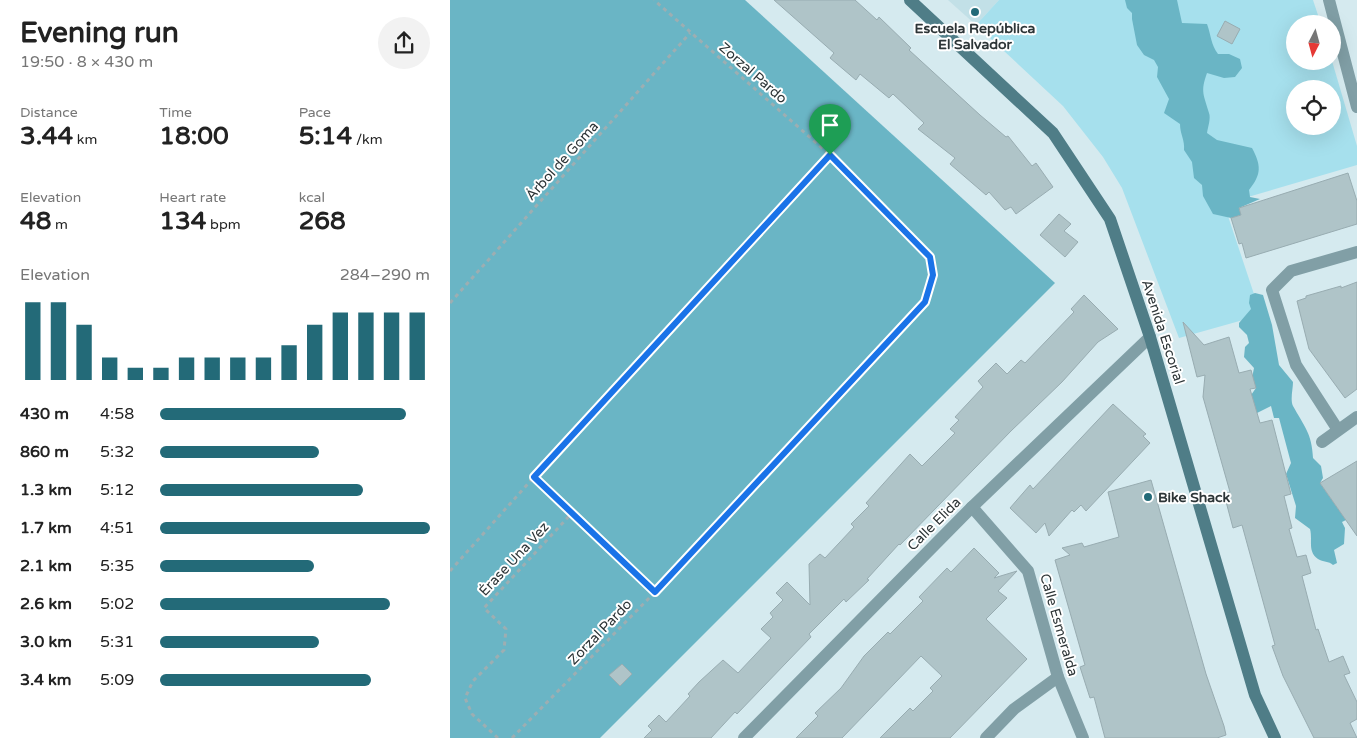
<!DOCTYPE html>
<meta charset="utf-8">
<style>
body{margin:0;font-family:"Varela Round",sans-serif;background:#f2f2f2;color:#222;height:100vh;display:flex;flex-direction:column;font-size:19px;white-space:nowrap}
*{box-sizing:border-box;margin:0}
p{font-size:16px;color:#767676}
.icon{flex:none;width:28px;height:28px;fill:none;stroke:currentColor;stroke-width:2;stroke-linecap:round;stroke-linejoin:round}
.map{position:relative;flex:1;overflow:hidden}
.side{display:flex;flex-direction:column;background:#fff;width:450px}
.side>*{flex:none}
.needle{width:32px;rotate:186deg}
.controls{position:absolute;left:836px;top:15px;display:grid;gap:10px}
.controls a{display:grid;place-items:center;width:55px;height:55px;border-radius:50%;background:#fff;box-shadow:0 5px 20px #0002;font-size:25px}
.pin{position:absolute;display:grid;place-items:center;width:42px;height:42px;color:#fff;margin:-51px -21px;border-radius:50% 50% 50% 0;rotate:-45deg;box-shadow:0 0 5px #0007}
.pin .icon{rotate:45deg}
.round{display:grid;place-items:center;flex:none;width:52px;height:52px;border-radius:26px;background:#f2f2f2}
.summary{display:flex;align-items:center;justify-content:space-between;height:85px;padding:0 20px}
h1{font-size:28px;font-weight:800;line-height:38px}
.figures{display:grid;grid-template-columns:repeat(3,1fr);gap:8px;height:85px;padding:5px 20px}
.figures div{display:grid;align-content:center}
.figures b{font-size:25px;font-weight:800}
.figures small{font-size:14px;font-weight:400}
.figures p{font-size:14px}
.chart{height:140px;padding:10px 20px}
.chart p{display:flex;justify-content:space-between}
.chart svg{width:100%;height:90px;margin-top:5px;stroke:#236a78;stroke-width:6}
ul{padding:0 20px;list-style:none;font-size:16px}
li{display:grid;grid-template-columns:80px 60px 1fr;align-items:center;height:38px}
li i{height:12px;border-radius:6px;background:#236a78}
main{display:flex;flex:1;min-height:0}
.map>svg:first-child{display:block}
</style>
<main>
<section class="side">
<div class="summary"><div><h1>Evening run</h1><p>19:50 · 8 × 430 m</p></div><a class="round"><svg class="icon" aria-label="share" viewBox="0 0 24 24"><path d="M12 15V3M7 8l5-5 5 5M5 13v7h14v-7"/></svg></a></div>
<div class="figures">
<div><p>Distance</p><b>3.44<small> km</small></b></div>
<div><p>Time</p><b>18:00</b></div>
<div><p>Pace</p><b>5:14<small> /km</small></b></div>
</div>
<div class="figures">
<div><p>Elevation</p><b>48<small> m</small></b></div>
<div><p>Heart rate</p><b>134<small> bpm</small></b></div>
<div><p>kcal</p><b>268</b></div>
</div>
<div class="chart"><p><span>Elevation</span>284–290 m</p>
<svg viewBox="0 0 160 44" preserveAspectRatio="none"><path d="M5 44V6M15 44V6M25 44V17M35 44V33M45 44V38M55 44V38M65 44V33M75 44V33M85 44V33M95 44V33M105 44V27M115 44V17M125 44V11M135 44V11M145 44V11M155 44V11"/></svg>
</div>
<ul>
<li><b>430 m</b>4:58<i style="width:91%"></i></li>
<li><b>860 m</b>5:32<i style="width:59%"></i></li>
<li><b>1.3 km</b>5:12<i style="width:75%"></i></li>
<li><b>1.7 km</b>4:51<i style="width:100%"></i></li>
<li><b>2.1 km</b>5:35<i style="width:57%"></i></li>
<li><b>2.6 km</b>5:02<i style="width:85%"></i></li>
<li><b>3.0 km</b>5:31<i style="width:59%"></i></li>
<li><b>3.4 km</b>5:09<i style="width:78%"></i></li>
</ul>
</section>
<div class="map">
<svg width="907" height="738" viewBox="0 0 907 738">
<rect width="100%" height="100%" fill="#d5eaef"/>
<path fill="#c2e0e7" d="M498,0H549L526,25Z"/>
<path fill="#a6e0ed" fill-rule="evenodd" d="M549,0H863L871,24H845V61H882L907,146V165L774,204L811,315L729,338L672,188L653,157L613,106L526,25ZM845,89H882V126H845Z"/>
<g fill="#6ab5c5">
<path d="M0,0H295L605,283L150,738H0Z"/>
<path d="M675,0H727L732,23L757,24C761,35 761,45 768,54H779L790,59L792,68L785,77L774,78L757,73C750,92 754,95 759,113C761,118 758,127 757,133L767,140L802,148C811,165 812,174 799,190L800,197L810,199L789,208L791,215L781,218L763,214L753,196L752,185L744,178L742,162L734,150C735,140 730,134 730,124L714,113L719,99L707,77L708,67L704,60L694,55L687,45L682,19V13L677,8Z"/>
<path d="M805,293L813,295L822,325L829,365L843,382C843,389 840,400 843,406C854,426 862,433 863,458L871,466L873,478L870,483L896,520L892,522L895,528L894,544L884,550L887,563L883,565C879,561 873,562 868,559C857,551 863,540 860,529L845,518L846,506L836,474L841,463L829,418H824L821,406L807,413L794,405L806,388L802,378L804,368L794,357L795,347L799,343L797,335L789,327V323L801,309L799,303L800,295Z"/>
</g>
<g fill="#afc4c8" stroke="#98acb1">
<path d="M324,0H405L427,20L429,17L461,48L459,50L530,115L556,137L558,136L582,166L586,163L603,187L566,214L561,207L555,210L539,192L536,195L500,164L505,158L468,129L474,123L443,94L439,98L410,74L406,80L380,58L384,53Z"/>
<path d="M775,21L790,29L782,44L767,36Z"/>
<path d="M898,173L907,201V224L796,258L792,243L789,244L781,218L791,215L789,208Z"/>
<path d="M609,214L621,224L614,231L628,242L615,257L590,235Z"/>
<path d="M907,282V389L895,398L859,349L847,301L856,298V296L891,286V288Z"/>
<path d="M634,295L668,329L648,342L612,382L561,431L450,545L449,544L417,579L419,580L396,602L394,599L359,634L361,637L287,714L285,712L261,738H194L202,730L198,726L209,715L216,722L240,696L238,694L249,682L273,660L288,673L321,638L311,629L323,617L320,613L333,600L326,593L337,582L360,605L359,564L370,554L375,558L404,527L401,524L419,506L416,503L460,454L472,466L505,433L500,429L509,420L505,417L533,387L528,381L546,363L557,374L571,360L575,363L624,312L621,309Z"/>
<path d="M733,322L754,345L779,337L789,373L801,370L806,388L800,389L810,423L822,420L841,494L834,496L842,528L839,529L847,557L856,555L861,573L852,576L866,630L868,629L879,662L893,656L900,673L894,675L907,702V719L900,723L907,738H864L833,676L822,646L825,645L792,525L783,528L774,494L780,492L753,397L755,375L747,377Z"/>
<path d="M663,404L696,434L693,436L700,443L636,511L631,505L624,512L622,510L599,536L595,523L586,533L560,508L580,485L583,489Z"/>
<path d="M907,461V536L870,483Z"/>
<path d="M701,480L756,674L774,726L776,735L767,738H655L644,697L640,698L630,667L635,665L605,560L620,555L612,548L632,543L634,547L669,537L658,492Z"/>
<path d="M524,548L549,573L544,578L567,571L548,591L557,598L536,619L577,659L500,738H430L460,708L463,711L483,691L480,688L492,676L471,656L392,738H346L368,716L365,713L391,688L414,656L438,632L440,634L473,601L469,597L497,568L501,572Z"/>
<path d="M172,664L182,674L170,686L159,675Z"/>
</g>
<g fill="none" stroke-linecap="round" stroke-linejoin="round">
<g stroke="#9daeb2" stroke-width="3" stroke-dasharray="4 4" stroke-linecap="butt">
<path d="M0,303L240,33"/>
<path d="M84,477L205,592"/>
<path d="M0,571L84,477L380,155"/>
<path d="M48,738L22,714L15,698L23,681L54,650L56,629L34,608L122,513"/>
<path d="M62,738L205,592L475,302L483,275L480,257L380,155L204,0"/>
</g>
<g stroke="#819fa6" stroke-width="12">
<path d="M879,0L907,107"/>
<path d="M888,430L846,365L822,290L841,271L907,252"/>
<path d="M872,442L907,417"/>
<path d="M522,507L578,571L608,677L633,738"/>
<path d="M294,738L522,507L700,337"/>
<path d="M536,738L564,709L608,677"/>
</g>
<path stroke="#4f7d87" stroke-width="12" d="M460,0L603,133L660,219L700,337L805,695L825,738"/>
</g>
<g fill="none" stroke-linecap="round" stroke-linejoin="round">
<g stroke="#fff" stroke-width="10">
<path id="route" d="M380,155L480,257L483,275L475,302L205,592L84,477Z"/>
</g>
<use href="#route" stroke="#1a73e8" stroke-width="6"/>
</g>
<g fill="#236a78" stroke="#fff" stroke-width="2">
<circle cx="525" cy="12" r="5"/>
<circle cx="698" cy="497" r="5"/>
</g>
<g text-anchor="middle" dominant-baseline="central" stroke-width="4" stroke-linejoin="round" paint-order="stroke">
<g font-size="14" font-weight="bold" fill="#2d3537" stroke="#fff">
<text x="525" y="28">Escuela República<tspan x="525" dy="16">El Salvador</tspan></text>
<text x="708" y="497" text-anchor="start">Bike Shack</text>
</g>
<g font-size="14" fill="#2d3537" stroke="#fff">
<text transform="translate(303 73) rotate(41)">Zorzal Pardo</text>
<text transform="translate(112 161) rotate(-48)">Árbol de Goma</text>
<text transform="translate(713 332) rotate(72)">Avenida Escorial</text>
<text transform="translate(484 524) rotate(-45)">Calle Elida</text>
<text transform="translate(64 559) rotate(-47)">Érase Una Vez</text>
<text transform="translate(609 625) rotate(74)">Calle Esmeralda</text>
<text transform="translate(150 632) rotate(-46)">Zorzal Pardo</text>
</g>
</g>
</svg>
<div class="controls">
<a><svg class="needle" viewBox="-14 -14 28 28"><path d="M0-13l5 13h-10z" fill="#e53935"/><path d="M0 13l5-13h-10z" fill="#767676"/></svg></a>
<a><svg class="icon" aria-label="locate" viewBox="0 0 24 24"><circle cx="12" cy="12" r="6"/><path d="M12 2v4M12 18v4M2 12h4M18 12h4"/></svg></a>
</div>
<div class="pin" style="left:380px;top:155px;background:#1e9e55"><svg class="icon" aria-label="arrive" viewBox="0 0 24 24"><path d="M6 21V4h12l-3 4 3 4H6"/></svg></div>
</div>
</main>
